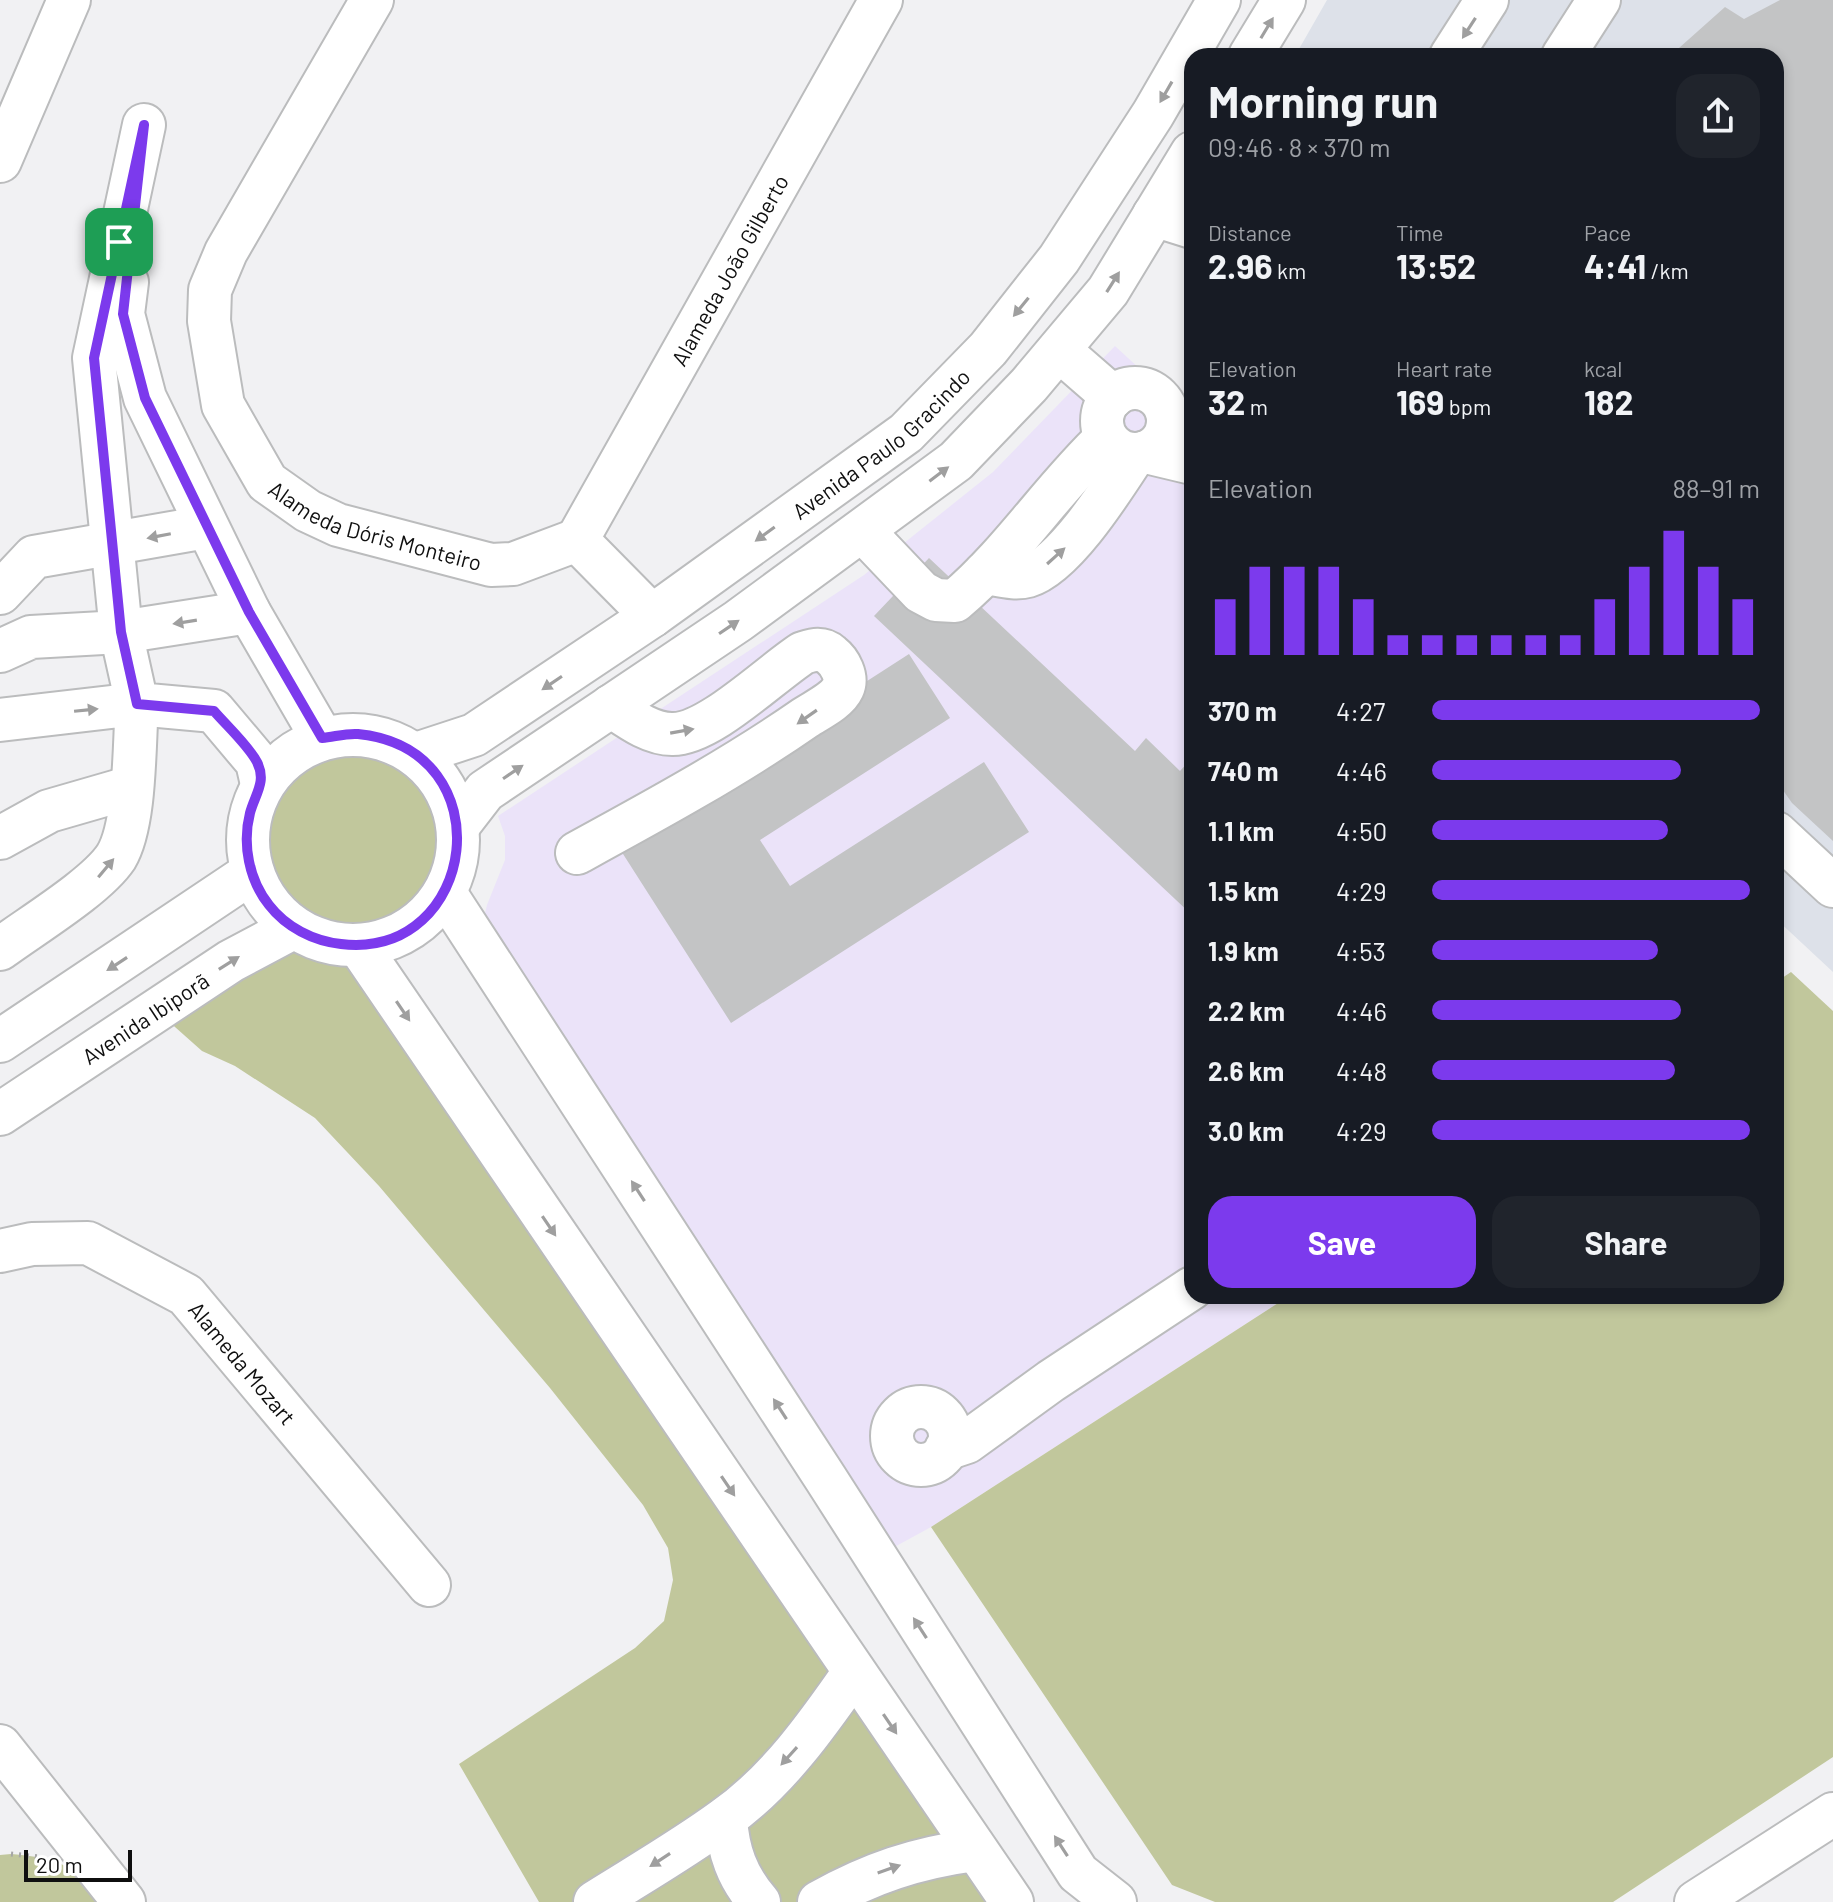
<!DOCTYPE html>
<meta charset="utf-8">
<style>
body{margin:0;font-family:Barlow,sans-serif;background:#20242c;color:#f1f3f6;height:100vh;display:flex;flex-direction:column;font-size:30px;white-space:nowrap}
*{box-sizing:border-box;margin:0}
p{font-size:26px;color:#9ea1a6}
.icon{flex:none;width:44px;height:44px;fill:none;stroke:currentColor;stroke-width:2;stroke-linecap:round;stroke-linejoin:round}
.map{position:relative;flex:1;overflow:hidden}
.side{position:absolute;left:1184px;top:48px;width:600px;height:1256px;display:flex;flex-direction:column;background:#171b24;border-radius:24px;box-shadow:0 4px 12px #0003}
.side>*{flex:none}
.scale{position:absolute;left:24px;bottom:20px;width:108px;box-sizing:border-box;padding-left:8px;border:4px solid #0f0f0f;border-top:0;font-size:22px;line-height:28px;white-space:nowrap;color:#0f0f0f;-webkit-text-stroke:6px #fff;paint-order:stroke}
.pin{position:absolute;display:grid;place-items:center;width:68px;height:68px;color:#fff;margin:-34px;border-radius:16px;box-shadow:0 4px 12px #0006}
.round{display:grid;place-items:center;flex:none;width:84px;height:84px;border-radius:24px;background:#20242c}
.summary{display:flex;align-items:center;justify-content:space-between;height:136px;padding:0 24px}
h1{font-size:44px;font-weight:700;line-height:60px}
.figures{display:grid;grid-template-columns:repeat(3,1fr);gap:12px;height:136px;padding:8px 24px}
.figures div{display:grid;align-content:center}
.figures b{font-size:34px;font-weight:700}
.figures small{font-size:22px;font-weight:400}
.figures p{font-size:22px}
.chart{height:224px;padding:16px 24px}
.chart p{display:flex;justify-content:space-between}
.chart svg{width:100%;height:144px;margin-top:8px;stroke:#7c3aed;stroke-width:6}
.primary-button{display:flex;gap:16px;margin-top:auto;padding:16px 24px}
.primary-button a{flex:1;height:92px;border-radius:24px;background:#7c3aed;color:#fff;font-size:32px;font-weight:700;line-height:92px;text-align:center}
.primary-button a+a{background:#20242c;color:#f1f3f6}
ul{padding:0 24px;list-style:none;font-size:26px}
li{display:grid;grid-template-columns:128px 96px 1fr;align-items:center;height:60px}
li i{height:20px;border-radius:10px;background:#7c3aed}
.map>svg:first-child{display:block}
</style>
<div class="map">
<svg width="1833" height="1902" viewBox="0 0 1833 1902">
<rect width="100%" height="100%" fill="#f1f1f3"/>
<path fill="#dde1e9" d="M1327,0H1833V972L1776,919V56H1295Z"/>
<path fill="#ebe3f9" d="M1115,346L1192,417V1296H1289L931,1527L889,1550L482,925L487,905L505,860V836L498,816L864,575L993,472Z"/>
<g fill="#c1c79c">
<circle cx="353" cy="841" r="85"/>
<path d="M293,928L359,946L1012,1902H539L459,1764L635,1648L664,1621L673,1580L668,1548L643,1505L550,1388L379,1186L315,1118L235,1066L202,1051L157,1011Z"/>
<path d="M1791,972L1833,1011V1757L1613,1902H1215L1172,1885L931,1527L1289,1296H1776V982Z"/>
<path d="M11,1854C59,1858 73,1864 103,1902H0V1855Z"/>
</g>
<g fill="#c3c4c5">
<path d="M1780,0H1833V841L1792,803L1776,780V56H1670L1725,7L1744,19Z"/>
<path d="M929,558L1135,751L1146,738L1180,771L1192,758V915L874,616Z"/>
<path d="M909,654L950,718L760,840L790,886L984,762L1029,832L731,1023L616,843Z"/>
</g>
<g fill="none" stroke-linecap="round" stroke-linejoin="round">
<g stroke="#bbbcbd" stroke-width="46">
<g id="minor">
<path id="s1" d="M372,0L226,252L210,290L209,321L223,405L267,482L308,511L338,525L491,565L513,564L577,540"/>
<path d="M1250,56L1284,0"/>
<path d="M1451,56L1487,0"/>
<path d="M1563,56L1599,0"/>
<path d="M144,125L94,358L121,632L137,704L214,711L257,762L262,784"/>
<path d="M0,161L69,0"/>
<path d="M1154,215L1192,227"/>
<path d="M127,282L123,314L145,398L249,612L322,738"/>
<path d="M1059,350L1113,397"/>
<circle cx="1135" cy="421" r="33"/>
<path d="M1146,452L1192,463"/>
<path d="M863,531L921,592L936,600L955,601C1011,554 1052,489 1106,438"/>
<path id="s2" d="M577,540L881,0"/>
<path d="M577,540L652,616"/>
<path d="M985,573C1000,575 1014,580 1028,576C1065,565 1114,486 1135,454"/>
<path d="M0,593L34,557L206,527"/>
<path d="M0,651L31,637L121,632L249,612"/>
<path d="M0,720L137,704C134,743 136,824 116,857C96,887 31,926 0,949"/>
<circle cx="353" cy="840" r="105"/>
<path id="s3" d="M416,754L474,735L652,616L906,433L988,349L1059,259L1153,114L1219,0"/>
<path d="M458,826L485,791L738,621L956,461L1029,385L1108,291L1192,153"/>
<path d="M1776,833L1833,886"/>
<path d="M0,838L49,811L132,787"/>
<path d="M577,853C654,811 733,768 805,718C817,710 837,701 843,688C848,677 840,662 831,655C822,647 813,650 803,653C770,674 709,735 672,734C650,734 629,718 611,706"/>
<path d="M445,893L826,1479L1078,1873L1115,1902"/>
<path d="M359,946L1012,1902"/>
<path d="M0,1041L251,873"/>
<path id="s4" d="M0,1114L231,961L293,928"/>
<path id="s5" d="M0,1251L32,1244L88,1243L186,1295L429,1585"/>
<circle cx="921" cy="1436" r="29"/>
<path d="M946,1449L967,1442L1051,1381L1192,1288"/>
<path d="M0,1746L124,1902"/>
<path d="M726,1818C728,1851 737,1877 759,1902"/>
<path d="M595,1902C638,1875 683,1849 724,1819C777,1782 818,1724 854,1672"/>
<path d="M819,1902C871,1873 916,1858 975,1850"/>
<path d="M1696,1902L1833,1814"/>
</g>
</g>
<path stroke="#a5a5a6" stroke-width="5" stroke-dasharray="2 6" stroke-linecap="butt" d="M11,1854L39,1857"/>
<use href="#minor" stroke="#fff" stroke-width="42"/>
</g>
<defs><path id="oneway-solid" d="M-6-.8H1V-3.2L6.5 0L1 3.2V.8H-6Z" transform="scale(2)"/></defs>
<g fill="#9f9f9f">
<use href="#oneway-solid" transform="translate(1267 28) rotate(-59)"/>
<use href="#oneway-solid" transform="translate(1469 28) rotate(123)"/>
<use href="#oneway-solid" transform="translate(1166 92) rotate(120)"/>
<use href="#oneway-solid" transform="translate(1113 282) rotate(-58)"/>
<use href="#oneway-solid" transform="translate(1021 307) rotate(129)"/>
<use href="#oneway-solid" transform="translate(939 474) rotate(-37)"/>
<use href="#oneway-solid" transform="translate(765 534) rotate(144)"/>
<use href="#oneway-solid" transform="translate(159 536) rotate(169)"/>
<use href="#oneway-solid" transform="translate(1056 556) rotate(-42)"/>
<use href="#oneway-solid" transform="translate(185 622) rotate(171)"/>
<use href="#oneway-solid" transform="translate(729 627) rotate(-34)"/>
<use href="#oneway-solid" transform="translate(552 683) rotate(146)"/>
<use href="#oneway-solid" transform="translate(86 710) rotate(-6)"/>
<use href="#oneway-solid" transform="translate(807 717) rotate(145)"/>
<use href="#oneway-solid" transform="translate(682 731) rotate(-10)"/>
<use href="#oneway-solid" transform="translate(513 772) rotate(-34)"/>
<use href="#oneway-solid" transform="translate(106 868) rotate(-50)"/>
<use href="#oneway-solid" transform="translate(229 963) rotate(-32)"/>
<use href="#oneway-solid" transform="translate(117 964) rotate(147)"/>
<use href="#oneway-solid" transform="translate(403 1011) rotate(56)"/>
<use href="#oneway-solid" transform="translate(638 1191) rotate(-123)"/>
<use href="#oneway-solid" transform="translate(549 1226) rotate(56)"/>
<use href="#oneway-solid" transform="translate(780 1409) rotate(-123)"/>
<use href="#oneway-solid" transform="translate(728 1486) rotate(56)"/>
<use href="#oneway-solid" transform="translate(920 1628) rotate(-123)"/>
<use href="#oneway-solid" transform="translate(890 1724) rotate(56)"/>
<use href="#oneway-solid" transform="translate(789 1756) rotate(132)"/>
<use href="#oneway-solid" transform="translate(1061 1846) rotate(-123)"/>
<use href="#oneway-solid" transform="translate(660 1860) rotate(147)"/>
<use href="#oneway-solid" transform="translate(889 1869) rotate(-19)"/>
</g>
<g fill="none" stroke-linecap="round" stroke-linejoin="round">
<g stroke="#fff" stroke-width="16">
<path id="route" d="M144,125L123,314L145,398L249,612L322,738C334,737 346,733 358,734C506,749 478,960 341,944C313,941 286,927 269,905C249,880 242,844 250,813C255,794 267,782 257,762C248,745 226,725 214,711L137,704L121,632L94,358Z"/>
</g>
<use href="#route" stroke="#7c3aed" stroke-width="10"/>
</g>
<g text-anchor="middle" dominant-baseline="central" stroke-width="6" stroke-linejoin="round" paint-order="stroke">
<g font-size="22" fill="#0f0f0f" stroke="#fff">
<text stroke="none"><textPath href="#s2" startOffset="310">Alameda João Gilberto</textPath></text>
<text stroke="none"><textPath href="#s3" startOffset="562">Avenida Paulo Gracindo</textPath></text>
<text stroke="none"><textPath href="#s1" startOffset="656">Alameda Dóris Monteiro</textPath></text>
<text stroke="none"><textPath href="#s4" startOffset="174">Avenida Ibiporã</textPath></text>
<text stroke="none"><textPath href="#s5" startOffset="288">Alameda Mozart</textPath></text>
</g>
</g>
</svg>
<div class="scale">20 m</div>
<div class="pin" style="left:119px;top:242px;background:#1e9e55"><svg class="icon" aria-label="arrive" viewBox="0 0 24 24"><path d="M6 21V4h12l-3 4 3 4H6"/></svg></div>
<section class="side">
<div class="summary"><div><h1>Morning run</h1><p>09:46 · 8 × 370 m</p></div><a class="round"><svg class="icon" aria-label="share" viewBox="0 0 24 24"><path d="M12 15V3M7 8l5-5 5 5M5 13v7h14v-7"/></svg></a></div>
<div class="figures">
<div><p>Distance</p><b>2.96<small> km</small></b></div>
<div><p>Time</p><b>13:52</b></div>
<div><p>Pace</p><b>4:41<small> /km</small></b></div>
</div>
<div class="figures">
<div><p>Elevation</p><b>32<small> m</small></b></div>
<div><p>Heart rate</p><b>169<small> bpm</small></b></div>
<div><p>kcal</p><b>182</b></div>
</div>
<div class="chart"><p><span>Elevation</span>88–91 m</p>
<svg viewBox="0 0 160 44" preserveAspectRatio="none"><path d="M5 44V27M15 44V17M25 44V17M35 44V17M45 44V27M55 44V38M65 44V38M75 44V38M85 44V38M95 44V38M105 44V38M115 44V27M125 44V17M135 44V6M145 44V17M155 44V27"/></svg>
</div>
<ul>
<li><b>370 m</b>4:27<i style="width:100%"></i></li>
<li><b>740 m</b>4:46<i style="width:76%"></i></li>
<li><b>1.1 km</b>4:50<i style="width:72%"></i></li>
<li><b>1.5 km</b>4:29<i style="width:97%"></i></li>
<li><b>1.9 km</b>4:53<i style="width:69%"></i></li>
<li><b>2.2 km</b>4:46<i style="width:76%"></i></li>
<li><b>2.6 km</b>4:48<i style="width:74%"></i></li>
<li><b>3.0 km</b>4:29<i style="width:97%"></i></li>
</ul>
<div class="primary-button"><a>Save</a><a>Share</a></div>
</section>
</div>
